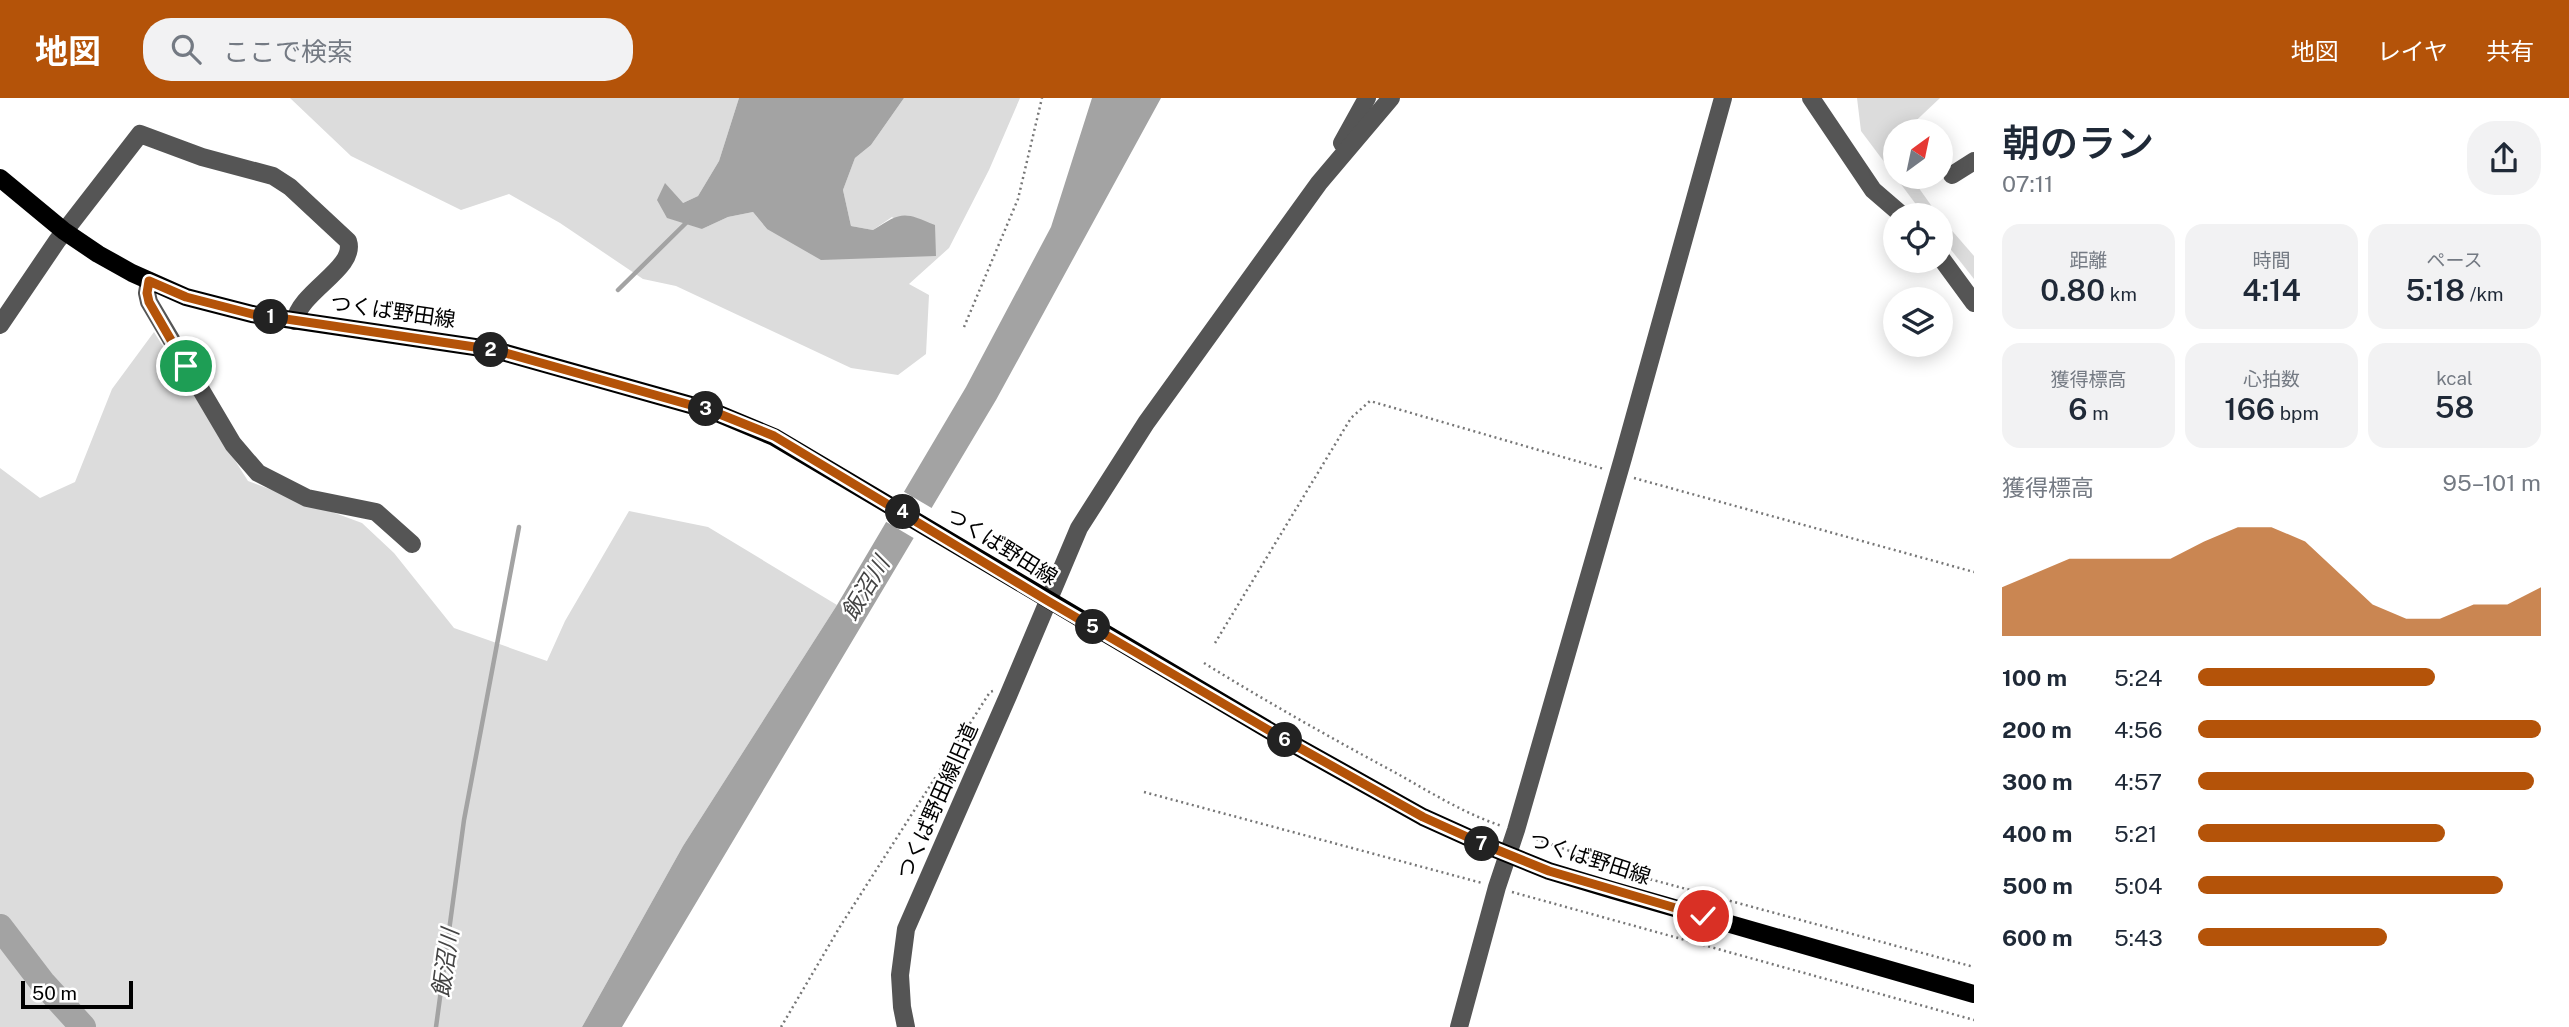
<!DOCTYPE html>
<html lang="ja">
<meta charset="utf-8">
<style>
body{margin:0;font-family:"Public Sans","Noto Sans JP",sans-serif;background:#f2f2f3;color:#1f2937;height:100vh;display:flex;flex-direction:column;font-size:26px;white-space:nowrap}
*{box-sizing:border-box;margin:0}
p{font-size:23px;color:#747a83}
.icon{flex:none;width:38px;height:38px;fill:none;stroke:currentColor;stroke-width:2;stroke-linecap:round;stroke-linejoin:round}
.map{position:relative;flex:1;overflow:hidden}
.side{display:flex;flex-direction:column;background:#fff;width:595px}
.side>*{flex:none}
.needle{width:46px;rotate:33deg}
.fabs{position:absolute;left:1883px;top:21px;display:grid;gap:14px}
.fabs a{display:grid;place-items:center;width:70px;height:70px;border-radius:50%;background:#fff;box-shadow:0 4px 18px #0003;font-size:35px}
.scale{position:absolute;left:21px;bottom:18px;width:112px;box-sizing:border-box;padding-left:7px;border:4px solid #000;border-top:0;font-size:19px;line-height:24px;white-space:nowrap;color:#000;-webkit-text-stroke:5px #fff;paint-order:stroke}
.pin{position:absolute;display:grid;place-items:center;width:60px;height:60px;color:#fff;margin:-30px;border:4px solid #fff;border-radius:50%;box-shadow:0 2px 7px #0007}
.km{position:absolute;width:35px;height:35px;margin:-18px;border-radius:50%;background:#222;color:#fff;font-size:19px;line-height:35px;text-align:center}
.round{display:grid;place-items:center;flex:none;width:74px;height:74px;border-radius:28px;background:#f2f2f3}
.overview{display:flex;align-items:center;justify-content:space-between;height:119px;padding:0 28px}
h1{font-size:38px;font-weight:600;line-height:52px}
.stats{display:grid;grid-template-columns:repeat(3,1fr);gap:10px;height:119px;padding:7px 28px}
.stats div{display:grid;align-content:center;border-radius:18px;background:#f2f2f3;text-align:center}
.stats b{font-size:30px;font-weight:600}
.stats small{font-size:19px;font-weight:400}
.stats p{font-size:19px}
.chart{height:196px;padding:14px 28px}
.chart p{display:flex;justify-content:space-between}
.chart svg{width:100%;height:126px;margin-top:7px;fill:#b45309;opacity:.7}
ul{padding:0 28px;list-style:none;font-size:23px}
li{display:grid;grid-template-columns:112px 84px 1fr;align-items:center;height:52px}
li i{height:18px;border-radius:9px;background:#b45309}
header{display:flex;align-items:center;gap:42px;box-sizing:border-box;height:98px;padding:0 35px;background:#b45309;color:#fff}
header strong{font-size:33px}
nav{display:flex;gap:38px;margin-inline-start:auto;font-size:24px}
.search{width:490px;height:63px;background:#f2f2f3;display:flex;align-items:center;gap:18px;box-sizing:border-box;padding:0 24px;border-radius:28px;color:#747a83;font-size:26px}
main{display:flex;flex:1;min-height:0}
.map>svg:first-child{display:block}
</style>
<header>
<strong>地図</strong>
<div class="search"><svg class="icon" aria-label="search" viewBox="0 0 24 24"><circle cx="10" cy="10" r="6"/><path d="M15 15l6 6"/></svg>ここで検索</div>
<nav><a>地図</a><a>レイヤ</a><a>共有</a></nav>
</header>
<main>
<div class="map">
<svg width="1974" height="929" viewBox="0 0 1974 929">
<rect width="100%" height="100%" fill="#fff"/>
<g fill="#dcdcdc">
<path d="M290,0H739L719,63L698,98L683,105L702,131L728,119L753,114L767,131L936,157L892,119L873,132L851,128L843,92L855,60L871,47L904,0H1020L989,72L949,150L909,186L929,197L926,256L898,277L851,270L676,188L643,181L560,125L509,96L461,112L351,58Z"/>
<path d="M1857,0H1940L1905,33H1895V79H1911L1938,117H1924L1861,33Z"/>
<path d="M1941,120L1974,158V181L1941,139Z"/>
<path d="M154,234L248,383L362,425L394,455L454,530L547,563L565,523L629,413L708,429L837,507L683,748L582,929H0V370L40,400L75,384L112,291Z"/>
</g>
<g fill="#a3a3a3">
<path d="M739,0H904L871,47L855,60L843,92L851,128L873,132C901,114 903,113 935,127L936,158L821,162L767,131L753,114L728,119L702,131L667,120L657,102L665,85L683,105L698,98L719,63Z"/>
<path d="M1092,0H1161L996,302L622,929H582L683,748L837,507L966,289L1051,129Z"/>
</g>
<path fill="#fff" d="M901,392L935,412L917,442L883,422Z"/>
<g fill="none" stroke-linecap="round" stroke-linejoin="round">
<g stroke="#a3a3a3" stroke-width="4.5">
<path d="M618,192L688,123"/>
<path d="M436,929L464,722L519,429"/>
</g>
<path stroke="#a3a3a3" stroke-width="26" d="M0,829L42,884L83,929"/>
<g stroke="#777" stroke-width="2.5" stroke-dasharray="2 3.5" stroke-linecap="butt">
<path d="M964,229L1018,101L1042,0"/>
<path d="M1634,380L1974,474"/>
<path d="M1215,545L1351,320L1370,303L1604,371"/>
<path d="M1204,565C1267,604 1331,640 1396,675C1430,694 1465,716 1502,728"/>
<path d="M1144,694L1482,785"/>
<path d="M1531,739L1642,779L1974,869"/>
<path d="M1512,794L1974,922"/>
<path d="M781,929L841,827L990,594L993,593"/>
</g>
<g stroke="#555" stroke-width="18">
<path d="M1811,0L1873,92L1902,117"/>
<path d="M1342,45L1367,0"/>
<path d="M1952,77L1974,63"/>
<path d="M1941,160L1974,205"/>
<path d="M149,183L147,195L149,204L233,346L258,375L307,400L376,414L412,446"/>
<path d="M0,227L57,143L140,36L202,59L273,78L290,89L348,143C357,170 300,193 295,223"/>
<path d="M906,929L902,909L900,877L906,831L1008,598L1079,430L1146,325L1319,85L1391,0"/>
<path d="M1459,929L1497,789L1516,732L1623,360L1723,0"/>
</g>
<path stroke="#000" stroke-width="18" d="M0,80L64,133L98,156L132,175L186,199L252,216L495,252L712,313L774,339L1282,640L1423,719L1485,747L1549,773L1612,792L1974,896"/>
</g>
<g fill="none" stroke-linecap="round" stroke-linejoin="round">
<g stroke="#fff" stroke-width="14">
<path id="route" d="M186,268L149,204L147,195L149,183L186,199L252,216L495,252L712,313L774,338L1048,503L1282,640L1423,719L1485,747L1549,773L1703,818"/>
</g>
<use href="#route" stroke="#b45309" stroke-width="9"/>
</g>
<g text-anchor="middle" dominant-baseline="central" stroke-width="5" stroke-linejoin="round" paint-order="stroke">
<g font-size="21" fill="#000" stroke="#fff">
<text transform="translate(393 213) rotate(8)">つくば野田線</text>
<text transform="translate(1002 448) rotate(32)">つくば野田線</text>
<text transform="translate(937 703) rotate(-66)">つくば野田線旧道</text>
<text transform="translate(1590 760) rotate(18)">つくば野田線</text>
</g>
<g font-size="23" font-style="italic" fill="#444" stroke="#fff">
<text transform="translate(865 490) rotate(-59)">飯沼川</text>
<text transform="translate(445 865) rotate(-82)">飯沼川</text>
</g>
</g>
</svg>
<div class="fabs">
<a><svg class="needle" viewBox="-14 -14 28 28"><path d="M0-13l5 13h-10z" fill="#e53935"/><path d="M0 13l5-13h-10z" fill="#747a83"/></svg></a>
<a><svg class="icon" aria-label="locate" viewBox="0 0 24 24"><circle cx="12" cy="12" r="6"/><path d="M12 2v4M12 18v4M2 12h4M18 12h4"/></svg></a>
<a><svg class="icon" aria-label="layers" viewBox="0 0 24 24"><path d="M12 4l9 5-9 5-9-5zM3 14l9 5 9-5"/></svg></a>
</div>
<div class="scale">50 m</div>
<div class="pin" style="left:186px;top:268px;background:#1e9e55"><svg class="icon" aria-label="arrive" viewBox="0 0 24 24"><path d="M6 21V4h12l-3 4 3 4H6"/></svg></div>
<div class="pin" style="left:1703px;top:818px;background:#d93025"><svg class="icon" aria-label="check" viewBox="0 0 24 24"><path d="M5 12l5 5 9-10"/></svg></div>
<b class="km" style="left:271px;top:219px">1</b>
<b class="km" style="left:491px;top:252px">2</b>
<b class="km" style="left:706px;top:311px">3</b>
<b class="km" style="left:903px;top:414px">4</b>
<b class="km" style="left:1093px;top:529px">5</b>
<b class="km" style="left:1285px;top:642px">6</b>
<b class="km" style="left:1482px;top:746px">7</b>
</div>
<section class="side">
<div class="overview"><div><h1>朝のラン</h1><p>07:11</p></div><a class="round"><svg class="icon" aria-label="share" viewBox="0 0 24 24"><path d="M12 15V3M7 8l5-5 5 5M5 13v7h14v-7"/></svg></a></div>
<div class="stats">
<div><p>距離</p><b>0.80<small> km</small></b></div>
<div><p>時間</p><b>4:14</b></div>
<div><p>ペース</p><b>5:18<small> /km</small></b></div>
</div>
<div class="stats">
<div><p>獲得標高</p><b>6<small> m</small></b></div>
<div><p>心拍数</p><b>166<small> bpm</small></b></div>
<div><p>kcal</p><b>58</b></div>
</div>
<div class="chart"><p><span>獲得標高</span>95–101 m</p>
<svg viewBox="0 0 160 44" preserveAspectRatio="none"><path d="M0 44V27L10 22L20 17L30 17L40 17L50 17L60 11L70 6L80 6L90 11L100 22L110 33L120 38L130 38L140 33L150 33L160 27V44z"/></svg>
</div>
<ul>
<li><b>100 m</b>5:24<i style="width:69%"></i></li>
<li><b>200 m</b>4:56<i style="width:100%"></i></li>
<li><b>300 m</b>4:57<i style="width:98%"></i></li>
<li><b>400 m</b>5:21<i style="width:72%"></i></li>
<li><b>500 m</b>5:04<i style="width:89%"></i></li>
<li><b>600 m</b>5:43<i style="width:55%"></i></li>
</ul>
</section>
</main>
